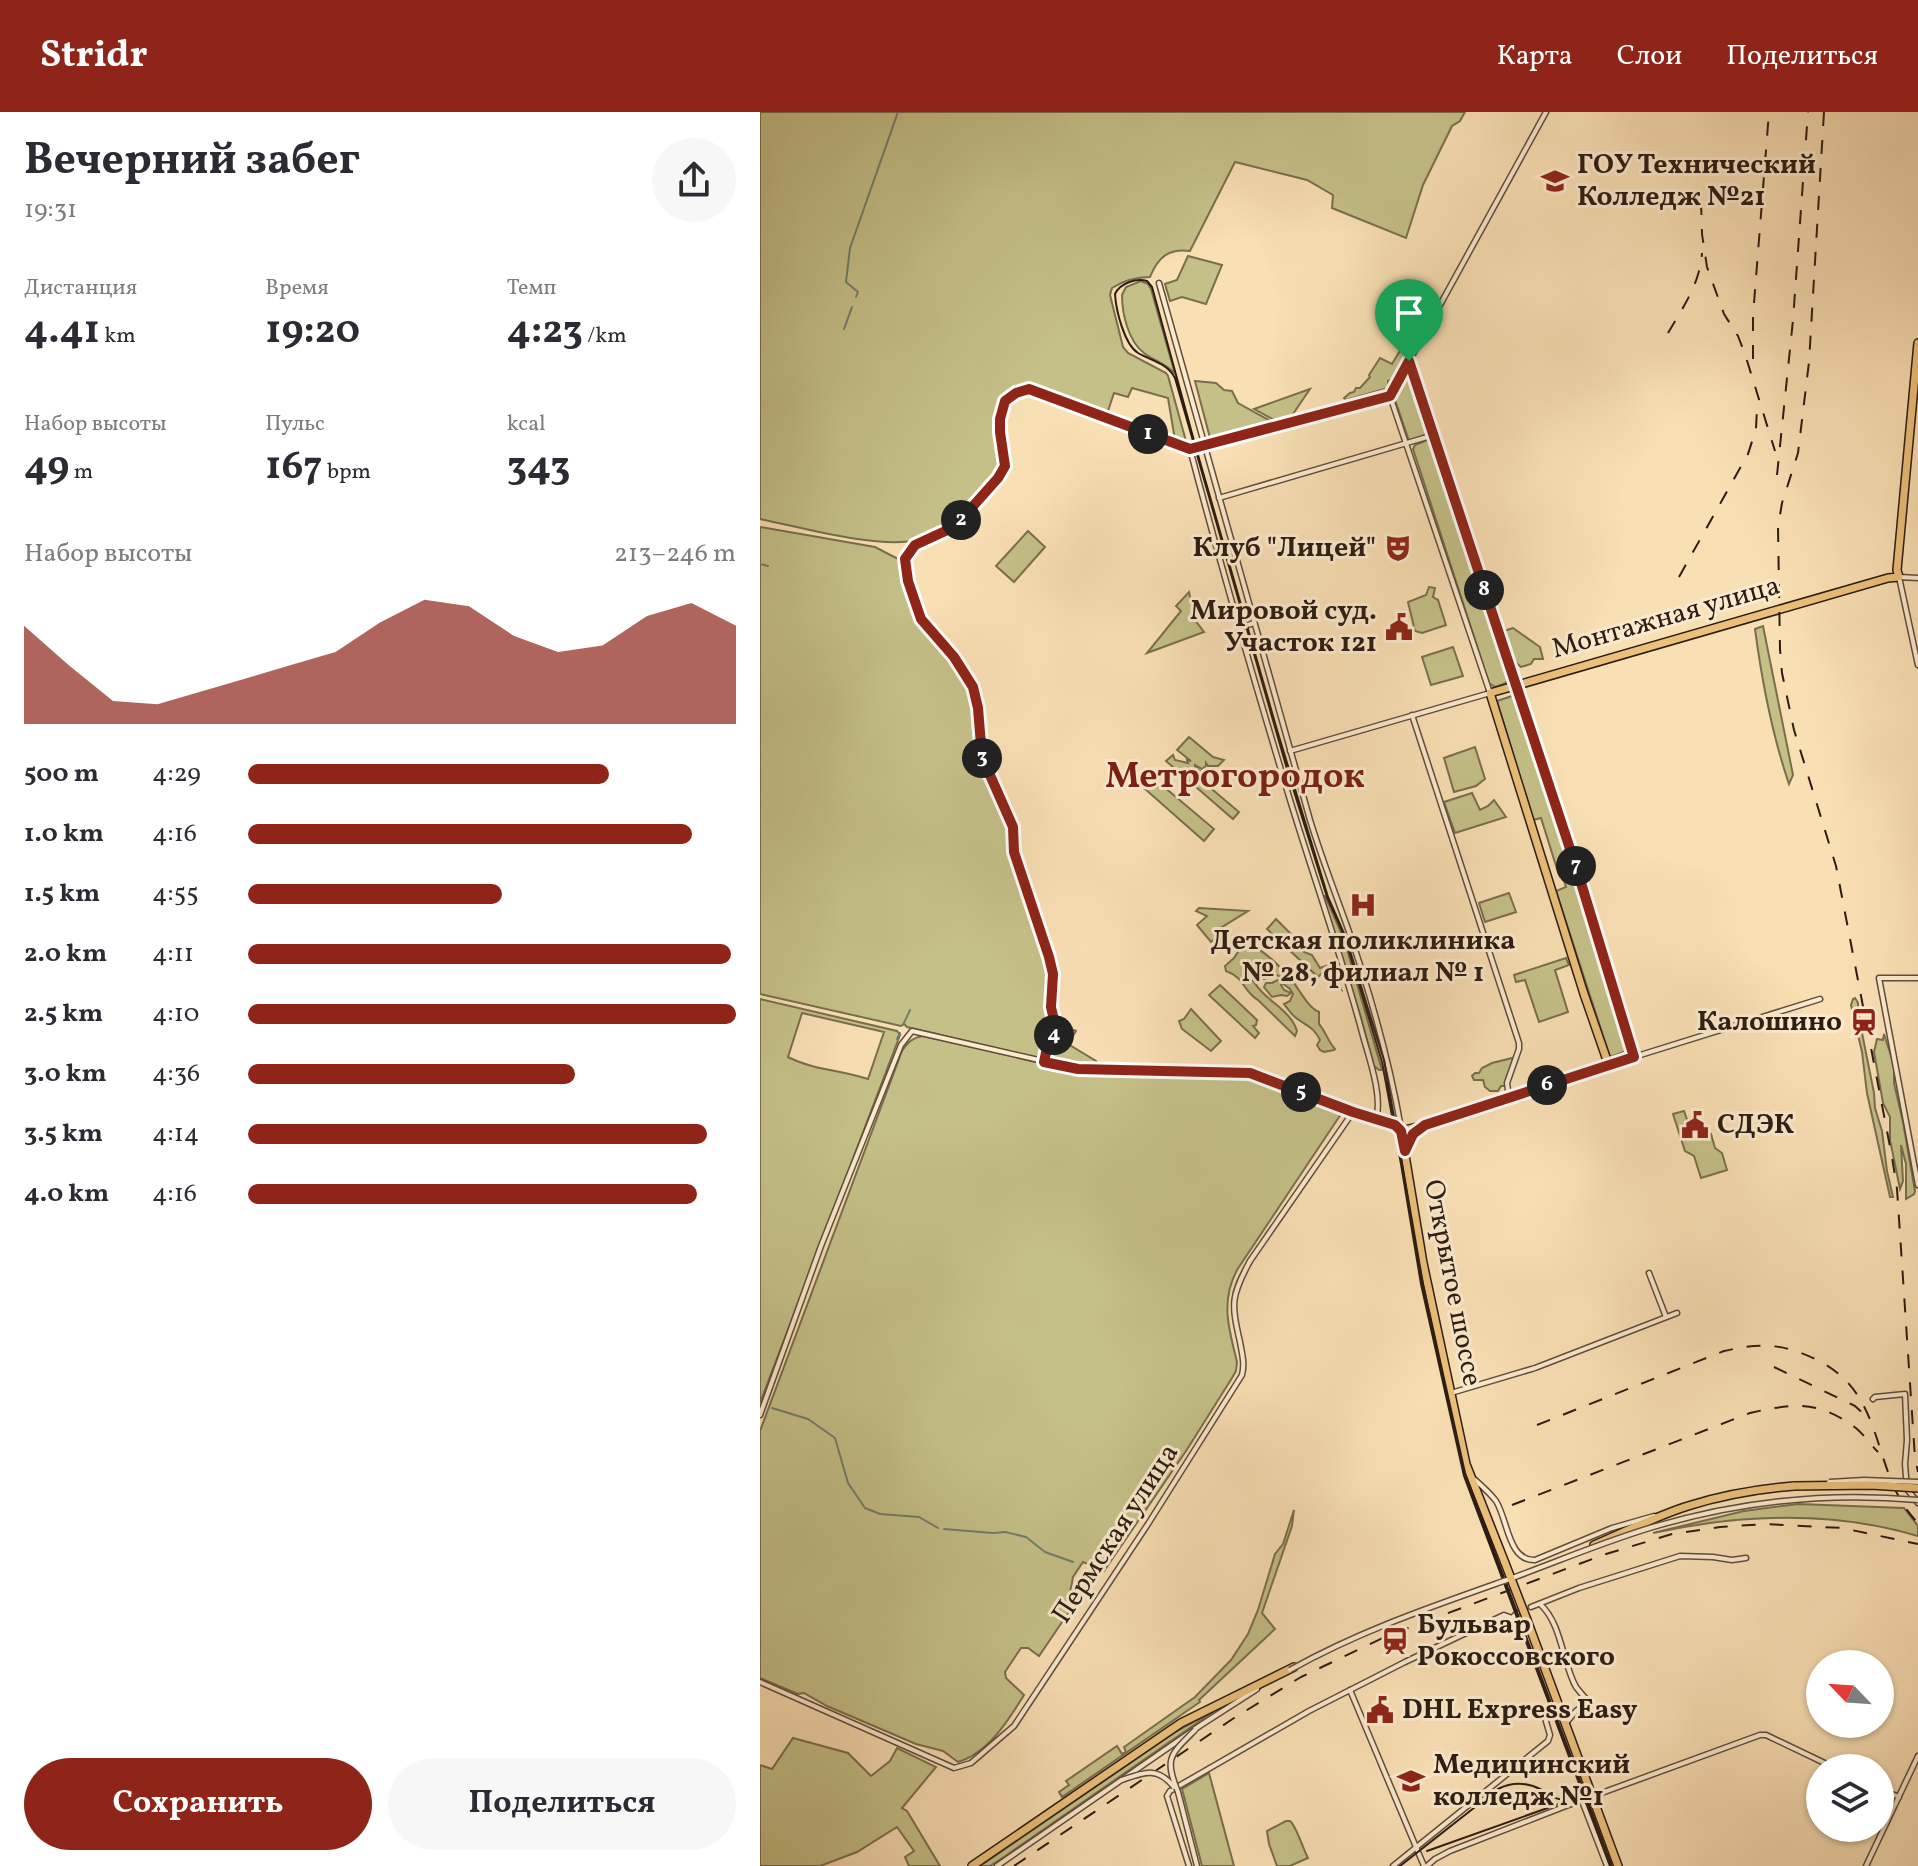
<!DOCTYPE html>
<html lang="ru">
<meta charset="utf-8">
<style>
body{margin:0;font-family:Vollkorn,serif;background:#f7f7f7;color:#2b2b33;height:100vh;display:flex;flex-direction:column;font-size:30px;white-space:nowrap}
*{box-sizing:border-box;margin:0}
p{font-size:26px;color:#7c7c81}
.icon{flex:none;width:44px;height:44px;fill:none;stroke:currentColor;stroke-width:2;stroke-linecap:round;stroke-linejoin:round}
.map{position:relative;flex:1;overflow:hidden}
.panel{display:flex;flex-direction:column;background:#fff;width:760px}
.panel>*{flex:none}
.needle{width:52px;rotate:295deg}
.controls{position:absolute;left:1046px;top:1538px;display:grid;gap:16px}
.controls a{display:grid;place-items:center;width:88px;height:88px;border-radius:50%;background:#fff;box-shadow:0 2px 6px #0004;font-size:40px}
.pin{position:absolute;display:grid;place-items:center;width:68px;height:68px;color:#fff;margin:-82px -34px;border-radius:50% 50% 50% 0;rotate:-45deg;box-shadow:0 0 8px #0007}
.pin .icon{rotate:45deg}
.km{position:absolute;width:40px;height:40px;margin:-20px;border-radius:50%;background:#222;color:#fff;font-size:22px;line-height:40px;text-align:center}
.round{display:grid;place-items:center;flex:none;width:84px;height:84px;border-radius:42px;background:#f7f7f7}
.head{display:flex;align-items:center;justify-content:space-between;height:136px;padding:0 24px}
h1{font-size:44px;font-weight:700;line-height:60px}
.figures{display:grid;grid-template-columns:repeat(3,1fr);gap:12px;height:136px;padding:8px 24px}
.figures div{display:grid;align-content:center}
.figures b{font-size:40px;font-weight:700}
.figures small{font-size:22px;font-weight:400}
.figures p{font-size:22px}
.chart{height:224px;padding:16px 24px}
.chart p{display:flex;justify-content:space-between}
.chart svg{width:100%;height:144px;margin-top:8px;fill:#8f2418;opacity:.7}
.button{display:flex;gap:16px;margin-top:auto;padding:16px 24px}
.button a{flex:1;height:92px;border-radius:48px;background:#8f2418;color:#fff;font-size:32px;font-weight:700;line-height:92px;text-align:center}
.button a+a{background:#f7f7f7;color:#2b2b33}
ul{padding:0 24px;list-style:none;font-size:26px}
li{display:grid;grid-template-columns:128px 96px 1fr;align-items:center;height:60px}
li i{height:20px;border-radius:10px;background:#8f2418}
header{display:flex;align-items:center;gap:48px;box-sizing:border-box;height:112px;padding:0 40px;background:#8f2418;color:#fff}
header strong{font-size:38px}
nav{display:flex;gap:44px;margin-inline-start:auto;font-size:28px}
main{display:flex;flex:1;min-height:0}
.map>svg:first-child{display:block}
</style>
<header>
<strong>Stridr</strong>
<nav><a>Карта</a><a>Слои</a><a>Поделиться</a></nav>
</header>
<main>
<section class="panel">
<div class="head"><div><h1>Вечерний забег</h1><p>19:31</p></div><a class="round"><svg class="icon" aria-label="share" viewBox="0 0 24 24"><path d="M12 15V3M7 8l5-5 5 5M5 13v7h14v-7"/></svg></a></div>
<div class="figures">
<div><p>Дистанция</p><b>4.41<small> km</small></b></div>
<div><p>Время</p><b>19:20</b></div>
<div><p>Темп</p><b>4:23<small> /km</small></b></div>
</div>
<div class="figures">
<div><p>Набор высоты</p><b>49<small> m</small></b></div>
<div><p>Пульс</p><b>167<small> bpm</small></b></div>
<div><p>kcal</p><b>343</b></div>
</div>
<div class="chart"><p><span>Набор высоты</span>213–246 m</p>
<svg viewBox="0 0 160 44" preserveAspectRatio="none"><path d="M0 44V14L10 26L20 37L30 38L40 34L50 30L60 26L70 22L80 13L90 6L100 8L110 17L120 22L130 20L140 11L150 7L160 14V44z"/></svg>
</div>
<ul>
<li><b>500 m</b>4:29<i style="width:74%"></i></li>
<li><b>1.0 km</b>4:16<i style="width:91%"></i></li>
<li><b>1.5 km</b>4:55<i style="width:52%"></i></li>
<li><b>2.0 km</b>4:11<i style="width:99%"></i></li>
<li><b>2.5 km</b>4:10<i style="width:100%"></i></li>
<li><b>3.0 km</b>4:36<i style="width:67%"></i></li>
<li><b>3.5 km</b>4:14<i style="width:94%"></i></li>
<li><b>4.0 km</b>4:16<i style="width:92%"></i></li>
</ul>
<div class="button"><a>Сохранить</a><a>Поделиться</a></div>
</section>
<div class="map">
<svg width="1158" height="1754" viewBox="0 0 1158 1754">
<rect width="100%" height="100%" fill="#f9dfb4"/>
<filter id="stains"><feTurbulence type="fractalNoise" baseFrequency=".0025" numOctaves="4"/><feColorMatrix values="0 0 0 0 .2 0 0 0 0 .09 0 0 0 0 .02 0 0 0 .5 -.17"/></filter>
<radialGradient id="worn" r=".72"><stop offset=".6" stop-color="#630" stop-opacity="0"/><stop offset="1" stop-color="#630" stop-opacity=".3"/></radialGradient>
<g fill="#c5c088" stroke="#796e4e" stroke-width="2" fill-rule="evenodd">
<path d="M0,0H705L700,9L692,14L663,73L646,126L572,96L573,83L547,68L475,50L430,139C409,136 398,145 390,165C377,165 363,169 352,176L350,183L363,235L368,241L406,261L408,264L426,329L424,332L415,328L408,286L372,276L368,285L354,281L347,302L270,274L255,280L243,288C236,313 237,326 244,351L198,408C189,416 166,427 154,429C110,435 44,416 0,407Z"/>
<path d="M428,144L462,153L446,192L422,185L410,189L405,172L417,168Z"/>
<path d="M381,169L388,172L391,177L415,262C406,251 394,249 384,241C368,229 362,201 362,183L366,175Z"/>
<path d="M655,214L661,221L635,266L628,269V276L586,288L584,286L590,281L594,280L596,276H600L610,265L609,263L620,246L632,252Z"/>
<path d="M647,265L670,321L649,329L634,285Z"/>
<path d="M435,269L456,271L464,278L472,279L478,291L512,310L450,326Z"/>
<path d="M550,277L531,305L516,309L494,297Z"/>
<path d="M670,327L672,329L749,565L746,571L735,575L729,571L653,337L655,333Z"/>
<path d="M0,415L115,435L142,449L146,469L158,507L166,519L190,547L210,577L217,608L218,636L222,655L250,714L253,731L251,740L266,783L290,863L294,913L282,947L147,915L144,912L141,914L0,882Z"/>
<path d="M268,419L285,435L254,470L236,454Z"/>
<path d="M669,475L675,476L673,485L678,488L686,513L662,521L655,519L648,490L666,483Z"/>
<path d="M429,480L435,508L444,520L387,541L421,499L416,494Z"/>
<path d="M1003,514L1033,663L1029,672C1012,622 1002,570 995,517Z"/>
<path d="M753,516L780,535L783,547H774L771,552L761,555L753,548L744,519Z"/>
<path d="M693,535L703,564L671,573L662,545Z"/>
<path d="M755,583L778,648L858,898L869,938L850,945L796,779L806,775L800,756L797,757L781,706L773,708L737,589Z"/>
<path d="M429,625L453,645L464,648L458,654H448L446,651V654L442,657L435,653V655L439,658L428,657L426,658L428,662L436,661L440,667L479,700L473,707L406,649L413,643L415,648L428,651L427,648L431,649L417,638Z"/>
<path d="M715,635L725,667L716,674L694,680L684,646Z"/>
<path d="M403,674L454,717L444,729L385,677Z"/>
<path d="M712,681L720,698L728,694L734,688L746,705L695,721L684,690Z"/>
<path d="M749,781L756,800L725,810L719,791Z"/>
<path d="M563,784H565L584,827L622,958H619L614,954L601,906Z"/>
<path d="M439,796L488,799L459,817L455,827L451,830L437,813L447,804L436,799Z"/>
<path d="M516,807L538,829L544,840L552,843L560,856L572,852L581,877L562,861L558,865L507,817Z"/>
<path d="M491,833C504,839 521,855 530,866C539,876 547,895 559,900V912C566,920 567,928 575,937L574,938L564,940L560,938L557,933L560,928C554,916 549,915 539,908C533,905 529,898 524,892L530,889L533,882L530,877L522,871L521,873L524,878L531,881L527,884L521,883L512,885L504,875L506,871H512L522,866L517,863L504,867L488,855L485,854C489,863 496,874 503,881C515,893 532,902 537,919L535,924L498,888C484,880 484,865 466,859L465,854L474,846L480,837L483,838Z"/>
<path d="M806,846L809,853L795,858L808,900L779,910L765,868L756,870L754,863Z"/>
<path d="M460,873L497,908L496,913L493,914L499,921L495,926L449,883Z"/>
<path d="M1095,886L1098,891V901L1114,981L1115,996L1122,1019L1127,1059L1133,1085H1130L1107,981L1102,940L1091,893L1093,887Z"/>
<path d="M0,887L137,919L140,923L0,1291ZM42,901L124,920L108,967C82,958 53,958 28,945Z"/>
<path d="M431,897L461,929L451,939L422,917L419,909L424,907Z"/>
<path d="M314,918L316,919L308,932L336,949L338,954L290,946V938L297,929L301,919L308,920Z"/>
<path d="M1124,922L1134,953V971L1143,1010L1155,1079L1154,1082L1146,1087V1052L1141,1033L1143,1069L1140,1077L1130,1028V1005L1123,991L1114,940L1117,927L1123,928Z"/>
<path d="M163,924L317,959L488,962L580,1000L581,1002L477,1158C460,1190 469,1217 477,1250L476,1259L472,1266L426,1339L344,1459L323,1450L313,1465L309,1486L315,1491L279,1544L268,1536H261L245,1560L246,1566L264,1583C248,1609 228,1641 198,1650L183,1639L156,1632L67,1594L44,1581L38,1582L0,1566V1319L142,939C148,930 152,926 163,924Z"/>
<path d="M752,946L753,949L746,974H741L738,979H730L725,975L723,968H714L712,964L715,961H719L722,956L732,951Z"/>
<path d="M924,999L931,1019L942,1025L951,1022L955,1036L962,1041L967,1058L941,1066L934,1044L925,1039L913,1002Z"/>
<path d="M1038,1392L1144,1396L1158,1414V1424C1070,1398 981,1402 893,1421L984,1399Z"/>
<path d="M534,1398L532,1414L502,1501L515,1517L439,1588L440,1590L302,1685L299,1680L309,1673L306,1669L357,1634L362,1642L366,1640L364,1635L435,1585L471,1548L488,1522L498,1498L515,1442L523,1432Z"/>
<path d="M457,1597L244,1745L230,1754H220L414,1621Z"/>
<path d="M33,1626L88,1641L111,1664L130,1649L137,1636L176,1655L142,1696L147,1699L180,1754H149L145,1745L154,1739L137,1715L97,1740L60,1754H0V1653L12,1657Z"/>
<path d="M449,1661L474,1754H442L422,1677Z"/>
<path d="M526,1709H530C537,1715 542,1735 548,1746L530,1754H517L509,1732L507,1719Z"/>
</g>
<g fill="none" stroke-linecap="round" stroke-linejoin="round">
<g stroke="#717d6d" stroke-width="2">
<path d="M96,185L98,180L86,170L90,136L138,0"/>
<path d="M84,217L92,195"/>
<path d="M0,452L8,454"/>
<path d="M143,913L150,898"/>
<path d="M137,927L140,921"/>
<path d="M0,1293H1"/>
<path d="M12,1296L48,1307L75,1326L88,1371L105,1396L120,1402L159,1405L178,1416"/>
<path d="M184,1417L233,1421L245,1420L266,1425L285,1440L313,1450"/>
</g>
<g stroke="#604d3c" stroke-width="7">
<g id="minor">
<path d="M399,171L550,708C561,744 574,778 587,814C610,880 629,947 641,1016"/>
<path d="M649,249L756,573"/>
<path d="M641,264L645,263L649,264L655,273"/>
<path d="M630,284L786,0"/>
<path d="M430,337C458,444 489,551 521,658C547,747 579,834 603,924C609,946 623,985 616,1007"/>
<path d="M459,386L674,323"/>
<path d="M1158,466L1139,465L1158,553"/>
<path d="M479,516L494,511"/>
<path d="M652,603L759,931V937L747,971L749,985"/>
<path d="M530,639L730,581L630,284"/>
<path d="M1158,866H1119L1158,1073"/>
<path d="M874,945L1060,887"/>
<path d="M284,950L287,936L296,917L291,895L293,862L289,845L254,740C258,713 242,688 231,664C227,657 223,650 221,642C218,620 222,596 212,575C202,552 183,536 168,517C153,498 148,470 145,447L155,433L196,413L238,366L246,351L240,320V307L245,289L256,281L269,277L430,337L630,284"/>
<path d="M889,1161L906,1205"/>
<path d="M691,1281L775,1256L917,1201"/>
<path d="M1113,1287L1115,1285L1145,1282L1147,1328L1145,1352L1147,1377L1158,1391"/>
<path d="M0,1303L61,1134L141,933L152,919L318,957L490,961L593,1000L631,1011L641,1019"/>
<path d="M714,1367C722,1374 730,1381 736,1389C748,1408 748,1449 775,1448L852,1416L894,1404"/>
<path d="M780,1492C802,1512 802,1550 816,1575C820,1580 825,1586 829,1590L816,1599L806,1611"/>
<path d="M771,1495L819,1476L920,1444L953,1445L972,1448L986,1446"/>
<path d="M0,1570L194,1656L211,1651L254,1614L388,1412L482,1263C485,1251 482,1242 480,1230C471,1191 471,1184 490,1149L593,1000"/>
<path d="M590,1578L664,1754"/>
<path d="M1120,1677L1139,1685"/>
<path d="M418,1680L437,1754"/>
<path d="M822,1689L847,1754"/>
<path d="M237,1754L441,1613L497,1577"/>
<path d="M429,1754L407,1684L410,1679L549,1599L645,1550L744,1503L752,1506L757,1501"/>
<path d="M633,1754L788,1629L790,1623L785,1606"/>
<path d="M667,1754L675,1747L690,1739L806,1694L1000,1623H1006L1075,1656"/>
<path d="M1106,1754L1158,1644"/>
</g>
</g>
<g stroke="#2d1c14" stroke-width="10">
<g id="major">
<path d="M849,954L824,882L730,581L1128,466L1139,465L1137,458L1158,231"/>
<path d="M834,1433C865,1420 896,1404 928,1394C963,1383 998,1377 1034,1374"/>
<path d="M745,1451L706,1352L663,1151L641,1019L665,1013L874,945L817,758L756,573"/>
<path d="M767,1508L858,1754"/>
<path d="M212,1754L421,1611L534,1555"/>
</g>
</g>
<use href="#minor" stroke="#fbeace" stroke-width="4"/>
<use href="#major" stroke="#ecc07a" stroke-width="7"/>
<g stroke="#2d1c14" stroke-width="2">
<path d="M667,1739L810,1688"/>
<path d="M640,1754L738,1677C752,1670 767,1670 782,1678C787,1681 793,1686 799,1687C813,1689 817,1681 829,1694"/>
<path d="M850,1754L704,1364L661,1172L641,1052L622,950L585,826L567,785L527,657L415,266C407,251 392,249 378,241C364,232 356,198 355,182C360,171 376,166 387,169L392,175L436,336L517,618L568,785L586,826L624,948L663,1172L705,1361L852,1754"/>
</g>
<g stroke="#2d1c14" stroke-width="2" stroke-dasharray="14 14" stroke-linecap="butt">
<path d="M1064,0L1049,250L1038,341L1022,391L1018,415L1020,537L1022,561L1034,618L1076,754L1132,1045L1137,1077L1155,1346L1158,1360"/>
<path d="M941,89L942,122L947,155L964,202L978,224L985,242L1015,339"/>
<path d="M908,221C923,195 940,172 942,141"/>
<path d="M993,247V204L1009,0"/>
<path d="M1017,363L1033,208L1048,0"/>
<path d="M919,465L988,342L996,317L997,295"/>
<path d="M1014,1255L1095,1294L1105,1303"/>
<path d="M777,1313L964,1239C999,1231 1022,1231 1055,1247C1129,1281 1109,1362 1158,1411"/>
<path d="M752,1393L990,1301C1034,1291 1059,1288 1097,1317C1105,1324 1111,1333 1118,1340"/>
<path d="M254,1754L474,1606L541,1565L627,1524L843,1443L912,1422L960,1415L1006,1412L1082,1416L1158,1432"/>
</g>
<g stroke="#604d3c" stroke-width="7" stroke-linecap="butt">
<g id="minor-bridge">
<path d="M1069,1370L1104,1368L1158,1370"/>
<path d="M530,1558C601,1518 679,1492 755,1465C801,1448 846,1429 893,1415C980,1389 1068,1380 1158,1388"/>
<path d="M362,1668C384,1660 397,1654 414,1675"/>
<path d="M418,1680C404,1646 410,1643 435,1618"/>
</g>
</g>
<g stroke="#2d1c14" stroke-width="10" stroke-linecap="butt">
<g id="major-bridge">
<path d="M1034,1374L1111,1373L1158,1376"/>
<path d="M745,1451L767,1508"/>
</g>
</g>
<use href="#minor-bridge" stroke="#fbeace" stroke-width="4"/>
<use href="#major-bridge" stroke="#ecc07a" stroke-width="7"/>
</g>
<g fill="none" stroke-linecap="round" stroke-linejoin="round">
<g stroke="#fff" stroke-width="16">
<path id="route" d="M649,249L818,761L874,945L665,1013L653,1022L645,1039L641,1019L635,1013L593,1000L490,961L318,957L284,950L287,936L296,917L291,895L293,862L289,845L254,740L253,715L222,645L218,596L213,575L194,545L161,507L148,469L145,447L155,433L194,415L198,411L238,366L245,354L240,320V307L245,289L256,281L269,277L430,337L630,284Z"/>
</g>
<use href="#route" stroke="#8f2418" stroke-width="10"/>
</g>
<defs>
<g id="university-bare" transform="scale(2.16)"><path d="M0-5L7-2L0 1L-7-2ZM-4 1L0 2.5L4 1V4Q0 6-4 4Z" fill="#8f2418" stroke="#fbeace" stroke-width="2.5" paint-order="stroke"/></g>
<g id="theatre-bare" transform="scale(2.16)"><path d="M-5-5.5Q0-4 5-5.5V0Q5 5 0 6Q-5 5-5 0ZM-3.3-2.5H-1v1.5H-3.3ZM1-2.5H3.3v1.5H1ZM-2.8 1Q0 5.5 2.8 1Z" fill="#8f2418" stroke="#fbeace" stroke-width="2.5" paint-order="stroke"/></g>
<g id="civic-bare" transform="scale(2.16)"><path d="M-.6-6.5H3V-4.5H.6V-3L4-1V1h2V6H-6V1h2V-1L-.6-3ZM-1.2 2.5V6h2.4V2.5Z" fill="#8f2418" stroke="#fbeace" stroke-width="2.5" paint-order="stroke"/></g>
<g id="hospital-bare" transform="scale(2.16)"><path d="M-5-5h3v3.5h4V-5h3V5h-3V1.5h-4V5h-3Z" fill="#8f2418" stroke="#fbeace" stroke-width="2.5" paint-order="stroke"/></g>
<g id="station-bare" transform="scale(2.16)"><path d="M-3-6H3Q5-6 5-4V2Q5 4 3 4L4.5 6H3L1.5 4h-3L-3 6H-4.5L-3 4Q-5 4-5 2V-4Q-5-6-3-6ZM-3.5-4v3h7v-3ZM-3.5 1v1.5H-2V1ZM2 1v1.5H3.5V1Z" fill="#8f2418" stroke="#fbeace" stroke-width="2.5" paint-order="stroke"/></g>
</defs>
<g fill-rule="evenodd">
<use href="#university-bare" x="795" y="69"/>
<use href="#theatre-bare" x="638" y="436"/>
<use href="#civic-bare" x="639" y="515"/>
<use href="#hospital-bare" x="603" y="793"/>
<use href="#station-bare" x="1104" y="910"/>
<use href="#civic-bare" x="935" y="1013"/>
<use href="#station-bare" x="635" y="1529"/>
<use href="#civic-bare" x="620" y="1598"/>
<use href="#university-bare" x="651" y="1669"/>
</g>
<g text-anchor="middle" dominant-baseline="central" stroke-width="6" stroke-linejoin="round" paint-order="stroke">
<g font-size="28" font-weight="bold" fill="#2d1c14" stroke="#fbeace" text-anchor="start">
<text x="817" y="53">ГОУ Технический<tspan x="817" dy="32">Колледж №21</tspan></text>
<text x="616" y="436" text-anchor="end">Клуб "Лицей"</text>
<text x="617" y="499" text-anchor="end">Мировой суд.<tspan x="617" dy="32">Участок 121</tspan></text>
<text x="603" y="829" text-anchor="middle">Детская поликлиника<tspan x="603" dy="32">№ 28, филиал № 1</tspan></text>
<text x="1082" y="910" text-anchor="end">Калошино</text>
<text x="957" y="1013">СДЭК</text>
<text x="657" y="1513">Бульвар<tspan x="657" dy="32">Рокоссовского</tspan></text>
<text x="642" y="1598">DHL Express Easy</text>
<text x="673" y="1653">Медицинский<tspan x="673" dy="32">колледж №1</tspan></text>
</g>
<g font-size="28" fill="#2d1c14" stroke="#fbeace">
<text transform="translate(906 506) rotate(-16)">Монтажная улица</text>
<text transform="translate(692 1171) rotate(79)">Открытое шоссе</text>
<text transform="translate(356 1422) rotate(-57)">Пермская улица</text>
</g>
<g font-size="36" font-weight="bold" fill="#7a1f14" stroke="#fbeace">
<text x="475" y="666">Метрогородок</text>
</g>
</g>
<rect width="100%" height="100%" filter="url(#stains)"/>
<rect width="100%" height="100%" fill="url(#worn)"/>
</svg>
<div class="controls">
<a><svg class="needle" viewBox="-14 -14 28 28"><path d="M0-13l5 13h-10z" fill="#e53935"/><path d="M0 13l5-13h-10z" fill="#7c7c81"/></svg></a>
<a><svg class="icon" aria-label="layers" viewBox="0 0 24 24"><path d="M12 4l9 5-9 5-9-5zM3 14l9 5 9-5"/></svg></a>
</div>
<div class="pin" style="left:649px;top:249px;background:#1e9e55"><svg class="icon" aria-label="arrive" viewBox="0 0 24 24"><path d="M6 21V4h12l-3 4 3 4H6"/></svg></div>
<b class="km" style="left:388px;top:322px">1</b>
<b class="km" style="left:201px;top:408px">2</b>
<b class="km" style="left:222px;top:646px">3</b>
<b class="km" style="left:294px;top:923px">4</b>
<b class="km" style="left:541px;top:980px">5</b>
<b class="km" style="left:787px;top:973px">6</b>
<b class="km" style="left:816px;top:754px">7</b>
<b class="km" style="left:724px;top:478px">8</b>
</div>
</main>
